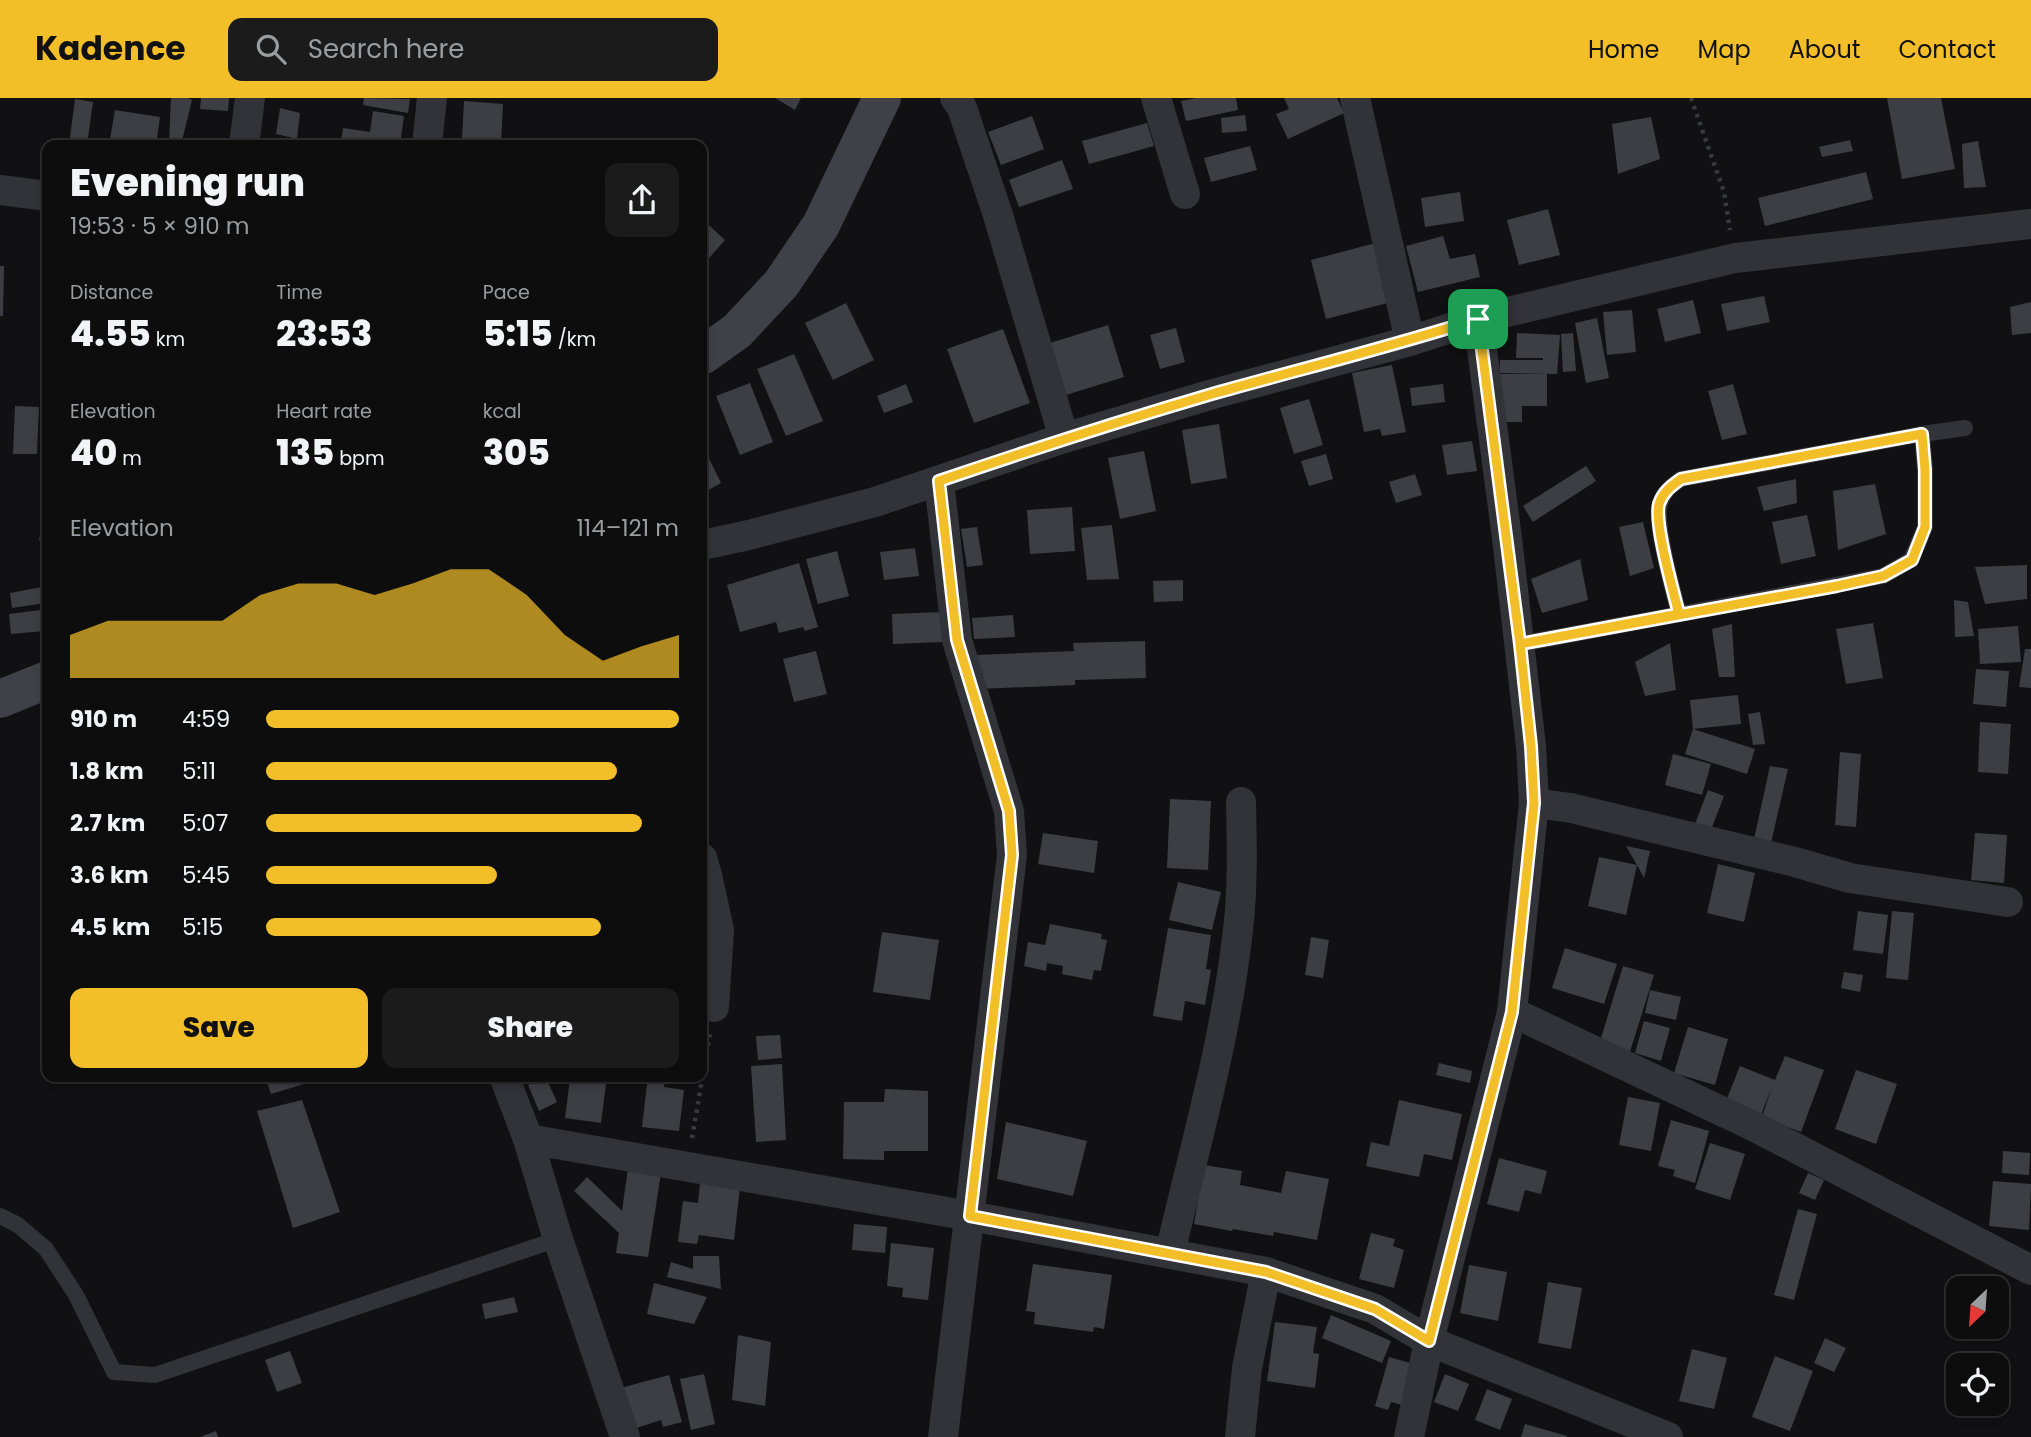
<!DOCTYPE html>
<meta charset="utf-8">
<style>
body{margin:0;font-family:Poppins,sans-serif;background:#1b1b1c;color:#f1f3f6;height:100vh;display:flex;flex-direction:column;font-size:26px;white-space:nowrap}
*{box-sizing:border-box;margin:0}
p{font-size:23px;color:#9a9c9e}
.icon{flex:none;width:38px;height:38px;fill:none;stroke:currentColor;stroke-width:2;stroke-linecap:round;stroke-linejoin:round}
.map{position:relative;flex:1;overflow:hidden}
.side{position:absolute;left:42px;top:42px;width:665px;height:942px;display:flex;flex-direction:column;background:#0d0d0e;border-radius:14px;box-shadow:0 4px 10px #0003,0 0 0 2px #2d2d2e}
.side>*{flex:none}
.needle{width:46px;rotate:205deg}
.tools{position:absolute;left:1946px;top:1178px;display:grid;gap:14px}
.tools a{display:grid;place-items:center;width:63px;height:63px;border-radius:14px;background:#0d0d0e;box-shadow:0 4px 10px #0003,0 0 0 2px #2d2d2e;font-size:35px}
.pin{position:absolute;display:grid;place-items:center;width:60px;height:60px;color:#fff;margin:-30px;border-radius:14px;box-shadow:0 4px 10px #0006}
.round{display:grid;place-items:center;flex:none;width:74px;height:74px;border-radius:14px;background:#1b1b1c}
.headline{display:flex;align-items:center;justify-content:space-between;height:119px;padding:0 28px}
h1{font-size:38px;font-weight:800;line-height:52px}
.figures{display:grid;grid-template-columns:repeat(3,1fr);gap:10px;height:119px;padding:7px 28px}
.figures div{display:grid;align-content:center}
.figures b{font-size:35px;font-weight:800}
.figures small{font-size:19px;font-weight:400}
.figures p{font-size:19px}
.chart{height:196px;padding:14px 28px}
.chart p{display:flex;justify-content:space-between}
.chart svg{width:100%;height:126px;margin-top:7px;fill:#f3bf29;opacity:.7}
.action{display:flex;gap:14px;margin-top:auto;padding:14px 28px}
.action a{flex:1;height:80px;border-radius:14px;background:#f3bf29;color:#111;font-size:28px;font-weight:800;line-height:80px;text-align:center}
.action a+a{background:#1b1b1c;color:#f1f3f6}
ul{padding:0 28px;list-style:none;font-size:23px}
li{display:grid;grid-template-columns:112px 84px 1fr;align-items:center;height:52px}
li i{height:18px;border-radius:9px;background:#f3bf29}
header{display:flex;align-items:center;gap:42px;box-sizing:border-box;height:98px;padding:0 35px;background:#f3bf29;color:#111}
header strong{font-size:33px}
nav{display:flex;gap:38px;margin-inline-start:auto;font-size:24px}
.search{width:490px;height:63px;background:#1b1b1c;display:flex;align-items:center;gap:18px;box-sizing:border-box;padding:0 24px;border-radius:14px;color:#9a9c9e;font-size:26px}
.map>svg:first-child{display:block}
</style>
<header>
<strong>Kadence</strong>
<div class="search"><svg class="icon" aria-label="search" viewBox="0 0 24 24"><circle cx="10" cy="10" r="6"/><path d="M15 15l6 6"/></svg>Search here</div>
<nav><a>Home</a><a>Map</a><a>About</a><a>Contact</a></nav>
</header>
<div class="map">
<svg width="2031" height="1339" viewBox="0 0 2031 1339">
<rect width="100%" height="100%" fill="#111113"/>
<g fill="#3d3e43">
<path d="M171,0H188L192,2L182,43L169,44Z"/>
<path d="M201,0H229L228,13L200,11Z"/>
<path d="M364,0L410,1L408,15L363,7Z"/>
<path d="M775,0H801L795,12Z"/>
<path d="M1196,0H1236L1238,12L1186,23L1181,3Z"/>
<path d="M1284,0H1337L1344,15L1288,41L1276,16L1289,11Z"/>
<path d="M1887,0H1941L1955,71L1902,81Z"/>
<path d="M75,1L93,4L87,47H69Z"/>
<path d="M464,3L503,6L501,44L462,41Z"/>
<path d="M280,10L300,15L297,41L276,36Z"/>
<path d="M115,12L160,19L156,47H109Z"/>
<path d="M373,13L404,18L400,47H359L341,44L343,30L370,34Z"/>
<path d="M1245,17L1247,33L1222,35L1221,20Z"/>
<path d="M1032,18L1044,51L1001,67L988,34Z"/>
<path d="M1651,19L1660,61L1618,76L1612,26Z"/>
<path d="M1147,25L1154,48L1089,66L1082,43Z"/>
<path d="M1850,42L1853,53L1822,59L1819,49Z"/>
<path d="M1978,43L1986,89L1964,90L1962,46Z"/>
<path d="M1250,48L1257,72L1211,84L1204,60Z"/>
<path d="M1062,62L1073,91L1019,109L1009,82Z"/>
<path d="M1866,74L1873,101L1765,128L1758,100Z"/>
<path d="M1460,94L1464,123L1425,129L1421,100Z"/>
<path d="M1548,111L1560,157L1519,167L1507,122Z"/>
<path d="M702,121L725,142L702,168Z"/>
<path d="M1443,138L1450,161L1475,156L1480,179L1418,194L1406,148Z"/>
<path d="M1383,143L1399,202L1326,221L1311,162Z"/>
<path d="M0,168H4L3,218H0Z"/>
<path d="M1764,198L1770,224L1727,233L1721,206Z"/>
<path d="M1693,202L1701,235L1665,244L1657,211Z"/>
<path d="M2031,204V235L2012,237L2010,209Z"/>
<path d="M846,205L874,262L833,282L805,225Z"/>
<path d="M1632,212L1636,254L1607,257L1603,214Z"/>
<path d="M1597,220L1609,280L1586,285L1575,225Z"/>
<path d="M1108,227L1124,279L1066,297L1050,245Z"/>
<path d="M1176,230L1185,264L1160,271L1150,237Z"/>
<path d="M1003,231L1030,305L974,325L947,251Z"/>
<path d="M1517,235L1560,237L1557,276L1500,275V262H1543V260H1516Z"/>
<path d="M1573,235L1576,273L1563,274L1561,236Z"/>
<path d="M794,256L823,323L786,338L757,271Z"/>
<path d="M1392,267L1406,334L1382,338L1380,331L1364,334L1352,275Z"/>
<path d="M1500,276H1547V308H1522V324H1500Z"/>
<path d="M750,285L773,344L740,357L716,298Z"/>
<path d="M906,286L913,304L884,315L877,298Z"/>
<path d="M1443,286L1445,304L1412,308L1410,290Z"/>
<path d="M1733,286L1747,336L1722,342L1708,293Z"/>
<path d="M1309,301L1323,347L1294,356L1280,310Z"/>
<path d="M15,308L39,309L37,356H13Z"/>
<path d="M1219,326L1227,380L1191,386L1182,332Z"/>
<path d="M1472,343L1477,373L1447,377L1442,347Z"/>
<path d="M702,346L721,385L705,394L702,388Z"/>
<path d="M1144,353L1156,413L1120,421L1108,360Z"/>
<path d="M1326,356L1333,381L1309,388L1301,363Z"/>
<path d="M1586,368L1596,383L1533,424L1523,408Z"/>
<path d="M1415,376L1422,397L1396,405L1389,384Z"/>
<path d="M1796,381L1797,405L1764,413L1757,389Z"/>
<path d="M1875,386L1886,436L1838,452L1833,393Z"/>
<path d="M1072,409L1075,453L1030,456L1027,412Z"/>
<path d="M1807,417L1816,458L1781,466L1772,424Z"/>
<path d="M1643,424L1654,470L1630,478L1619,429Z"/>
<path d="M1112,427L1119,481L1087,482L1081,430Z"/>
<path d="M977,429L983,467L967,469L961,431Z"/>
<path d="M47,438V480H46L39,439Z"/>
<path d="M915,450L919,478L884,482L880,454Z"/>
<path d="M837,453L849,498L818,506L806,461Z"/>
<path d="M1580,461L1588,502L1542,515L1531,481Z"/>
<path d="M799,465L818,529L805,533L803,529L779,535L776,524L740,534L727,487Z"/>
<path d="M2027,467V501L1985,506L1975,469Z"/>
<path d="M1183,482V503L1154,504L1153,483Z"/>
<path d="M42,489L45,505L12,510L10,495Z"/>
<path d="M1954,502L1968,504L1974,538L1955,539Z"/>
<path d="M41,512L44,533L11,536L9,516Z"/>
<path d="M941,514L942,544L893,546L892,516Z"/>
<path d="M1013,517L1015,539L974,541L972,520Z"/>
<path d="M1873,525L1883,580L1846,586L1836,531Z"/>
<path d="M1732,526L1735,579H1719L1712,531Z"/>
<path d="M2018,528L2021,564L1980,566L1978,531Z"/>
<path d="M1145,543L1146,580L1075,582V587L978,591L976,557L1074,553L1073,545Z"/>
<path d="M1670,545L1676,592L1645,598L1635,564Z"/>
<path d="M2025,551H2031V590L2019,589Z"/>
<path d="M816,553L827,596L794,604L783,561Z"/>
<path d="M1976,571L2009,573L2006,609L1973,606Z"/>
<path d="M1738,597L1741,626L1693,631L1690,602Z"/>
<path d="M1760,614L1765,646L1753,647L1748,616Z"/>
<path d="M1980,624L2011,626L2008,676L1978,674Z"/>
<path d="M1693,631L1755,651L1747,676L1685,656Z"/>
<path d="M1840,654L1861,656L1856,729L1835,727Z"/>
<path d="M1673,656L1711,666L1702,697L1665,687Z"/>
<path d="M1770,668L1788,671L1771,745L1754,741Z"/>
<path d="M1708,692L1724,698L1709,737L1693,731Z"/>
<path d="M1170,701L1211,703L1208,772L1167,770Z"/>
<path d="M1043,735L1098,743L1094,775L1038,766Z"/>
<path d="M1975,735L2007,737L2004,785L1971,782Z"/>
<path d="M1626,748L1650,753L1644,780L1637,767Z"/>
<path d="M1599,759L1637,767L1626,817L1588,808Z"/>
<path d="M1718,766L1755,775L1744,824L1707,815Z"/>
<path d="M1178,784L1221,794L1212,832L1169,822Z"/>
<path d="M1858,813L1888,817L1883,856L1853,852Z"/>
<path d="M1892,813L1914,815L1908,882L1886,880Z"/>
<path d="M1050,826L1102,836L1101,841L1107,842L1101,873L1094,872L1092,882L1062,876L1063,868L1047,865L1046,873L1024,868L1028,844L1045,847Z"/>
<path d="M1168,830L1211,837L1206,871L1211,872L1205,907L1185,903L1182,923L1153,918Z"/>
<path d="M882,834L939,842L930,902L873,894Z"/>
<path d="M1311,839L1329,842L1323,880L1305,877Z"/>
<path d="M1565,850L1617,866L1604,906L1552,890Z"/>
<path d="M1623,868L1654,877L1628,960L1598,950Z"/>
<path d="M1844,874L1863,877L1860,894L1841,890Z"/>
<path d="M1650,892L1681,899L1676,922L1645,915Z"/>
<path d="M1644,923L1670,930L1661,963L1635,955Z"/>
<path d="M1688,929L1728,941L1715,987L1674,975Z"/>
<path d="M780,937L782,960L758,962L756,938Z"/>
<path d="M1785,958L1824,972L1801,1034L1762,1019L1772,989L1759,1022L1724,1008L1740,968L1775,982Z"/>
<path d="M1439,965L1472,973L1470,985L1436,977Z"/>
<path d="M782,966L786,1042L756,1044L751,968Z"/>
<path d="M1856,972L1897,986L1876,1046L1835,1031Z"/>
<path d="M265,978H327V979L271,996Z"/>
<path d="M648,978H665L664,989L684,992L679,1033L642,1029Z"/>
<path d="M546,980L557,1004L539,1013L528,987Z"/>
<path d="M570,981L606,986L601,1025L565,1020Z"/>
<path d="M885,991L928,993V1053H884V1062L843,1061L844,1004H884Z"/>
<path d="M1628,999L1660,1005L1651,1053L1619,1047Z"/>
<path d="M302,1002L340,1114L293,1130L257,1013Z"/>
<path d="M1399,1002L1462,1016L1452,1062L1424,1056L1419,1079L1366,1068L1371,1044L1389,1048Z"/>
<path d="M1671,1022L1709,1033L1695,1085L1673,1078L1675,1072L1658,1068Z"/>
<path d="M1006,1024L1087,1043L1073,1098L997,1081Z"/>
<path d="M1710,1045L1745,1056L1730,1102L1695,1091Z"/>
<path d="M2003,1053L2030,1055L2029,1077L2002,1075Z"/>
<path d="M1499,1060L1547,1073L1541,1096L1525,1092L1519,1114L1487,1106Z"/>
<path d="M1204,1067L1242,1073L1240,1087L1281,1095L1286,1073L1329,1081L1317,1142L1274,1134L1273,1138L1233,1131L1232,1133L1194,1126Z"/>
<path d="M628,1070L661,1075L648,1159L616,1155L619,1135L574,1093L587,1079L622,1113Z"/>
<path d="M1808,1075L1824,1082L1815,1102L1799,1095Z"/>
<path d="M1993,1083L2031,1086L2029,1132L1989,1128Z"/>
<path d="M700,1085L740,1090L734,1142L699,1137L697,1146L678,1144L683,1103L698,1105Z"/>
<path d="M1798,1111L1817,1116L1794,1202L1774,1197Z"/>
<path d="M854,1126L887,1129L885,1155L852,1152Z"/>
<path d="M1371,1135L1395,1141L1393,1148L1404,1152L1394,1190L1359,1181Z"/>
<path d="M891,1145L934,1150L928,1202L902,1199L903,1190L887,1188Z"/>
<path d="M693,1158H719L721,1191L667,1179L671,1164L693,1171Z"/>
<path d="M1033,1166L1112,1177L1104,1231L1094,1229L1093,1234L1034,1226L1035,1214L1026,1213Z"/>
<path d="M1469,1167L1507,1174L1498,1223L1460,1215Z"/>
<path d="M1548,1184L1582,1190L1571,1251L1538,1245Z"/>
<path d="M654,1185L707,1199L694,1226L647,1216Z"/>
<path d="M514,1199L518,1214L485,1221L482,1206Z"/>
<path d="M1331,1217L1391,1243L1382,1265L1322,1240Z"/>
<path d="M1275,1224L1317,1229L1313,1255L1319,1256L1315,1290L1267,1283Z"/>
<path d="M738,1237L771,1244L765,1308L732,1302Z"/>
<path d="M1825,1240L1846,1250L1834,1274L1814,1265Z"/>
<path d="M1692,1251L1727,1260L1714,1311L1679,1303Z"/>
<path d="M290,1253L302,1285L277,1294L265,1262Z"/>
<path d="M1775,1258L1813,1273L1790,1333L1752,1319Z"/>
<path d="M1389,1259L1421,1268L1409,1309L1391,1304L1388,1312L1375,1308Z"/>
<path d="M704,1276L715,1326L691,1332L680,1281Z"/>
<path d="M1445,1276L1469,1286L1458,1313L1434,1304Z"/>
<path d="M669,1277L682,1324L663,1329L661,1322L630,1332L617,1291Z"/>
<path d="M1487,1291L1512,1301L1500,1332L1475,1322Z"/>
<path d="M1525,1326L1567,1338V1339H1521Z"/>
<path d="M216,1333L218,1339H200Z"/>
</g>
<g fill="none" stroke-linecap="round" stroke-linejoin="round">
<g stroke="#383a3f" stroke-width="4.5" stroke-dasharray="3.5 5" stroke-linecap="butt">
<path d="M1691,0L1724,94L1730,132"/>
<path d="M692,1040L710,935"/>
</g>
<g stroke="#323338" stroke-width="16">
<path d="M1679,516C1673,492 1654,426 1660,406C1663,394 1671,388 1681,381L1922,336L1965,330"/>
<path d="M1520,546L1883,478L1911,462L1925,429V372L1922,336"/>
<path d="M0,1118L18,1127L46,1151L76,1197L114,1274L155,1277L558,1141"/>
</g>
<g stroke="#323338" stroke-width="30">
<path d="M955,0L962,10L997,114L1064,340"/>
<path d="M1156,0L1185,96"/>
<path d="M1355,0L1410,243"/>
<path d="M244,47L250,0"/>
<path d="M427,47L432,0"/>
<path d="M0,92L47,98"/>
<path d="M939,383L957,542L1009,713L1012,757L943,1339"/>
<path d="M702,447L749,437L875,404L1064,340L1213,296L1410,243L1478,221L1735,160L2031,126"/>
<path d="M1534,705L1571,710L1795,764L1850,780L2008,804"/>
<path d="M702,760L707,777L719,832L714,909"/>
<path d="M1512,914L1753,1028L2031,1172"/>
<path d="M504,978L528,1041L558,1141L625,1339"/>
<path d="M528,1041L970,1118L1266,1174L1375,1211L1429,1243L1668,1339"/>
<path d="M1170,1155C1195,1048 1226,941 1238,832C1243,789 1242,746 1241,704"/>
<path d="M1240,1339L1247,1270L1266,1174"/>
<path d="M1409,1339L1429,1243L1512,914L1534,705L1531,648L1507,440L1478,221"/>
</g>
<g stroke="#404148" stroke-width="38">
<path d="M702,258L737,233L781,186L821,127L882,0"/>
<path d="M0,601L47,582"/>
</g>
</g>
<g fill="none" stroke-linecap="round" stroke-linejoin="round">
<g stroke="#fff" stroke-width="14">
<path id="route" d="M1478,221C1390,249 1301,271 1212,296C1120,323 1030,352 939,383L957,542L1009,713L1012,757L970,1118L1266,1174L1375,1211L1429,1243L1512,914L1534,705L1531,648L1520,546L1837,488L1883,478L1912,462L1925,429V372L1922,336L1681,381C1671,388 1663,394 1659,406C1654,426 1673,492 1679,516L1520,546L1478,221"/>
</g>
<use href="#route" stroke="#f3bf29" stroke-width="9"/>
</g>
</svg>
<div class="tools">
<a><svg class="needle" viewBox="-14 -14 28 28"><path d="M0-13l5 13h-10z" fill="#e53935"/><path d="M0 13l5-13h-10z" fill="#9a9c9e"/></svg></a>
<a><svg class="icon" aria-label="locate" viewBox="0 0 24 24"><circle cx="12" cy="12" r="6"/><path d="M12 2v4M12 18v4M2 12h4M18 12h4"/></svg></a>
</div>
<div class="pin" style="left:1478px;top:221px;background:#1e9e55"><svg class="icon" aria-label="arrive" viewBox="0 0 24 24"><path d="M6 21V4h12l-3 4 3 4H6"/></svg></div>
<section class="side">
<div class="headline"><div><h1>Evening run</h1><p>19:53 · 5 × 910 m</p></div><a class="round"><svg class="icon" aria-label="share" viewBox="0 0 24 24"><path d="M12 15V3M7 8l5-5 5 5M5 13v7h14v-7"/></svg></a></div>
<div class="figures">
<div><p>Distance</p><b>4.55<small> km</small></b></div>
<div><p>Time</p><b>23:53</b></div>
<div><p>Pace</p><b>5:15<small> /km</small></b></div>
</div>
<div class="figures">
<div><p>Elevation</p><b>40<small> m</small></b></div>
<div><p>Heart rate</p><b>135<small> bpm</small></b></div>
<div><p>kcal</p><b>305</b></div>
</div>
<div class="chart"><p><span>Elevation</span>114–121 m</p>
<svg viewBox="0 0 160 44" preserveAspectRatio="none"><path d="M0 44V29L10 24L20 24L30 24L40 24L50 15L60 11L70 11L80 15L90 11L100 6L110 6L120 15L130 29L140 38L150 33L160 29V44z"/></svg>
</div>
<ul>
<li><b>910 m</b>4:59<i style="width:100%"></i></li>
<li><b>1.8 km</b>5:11<i style="width:85%"></i></li>
<li><b>2.7 km</b>5:07<i style="width:91%"></i></li>
<li><b>3.6 km</b>5:45<i style="width:56%"></i></li>
<li><b>4.5 km</b>5:15<i style="width:81%"></i></li>
</ul>
<div class="action"><a>Save</a><a>Share</a></div>
</section>
</div>
